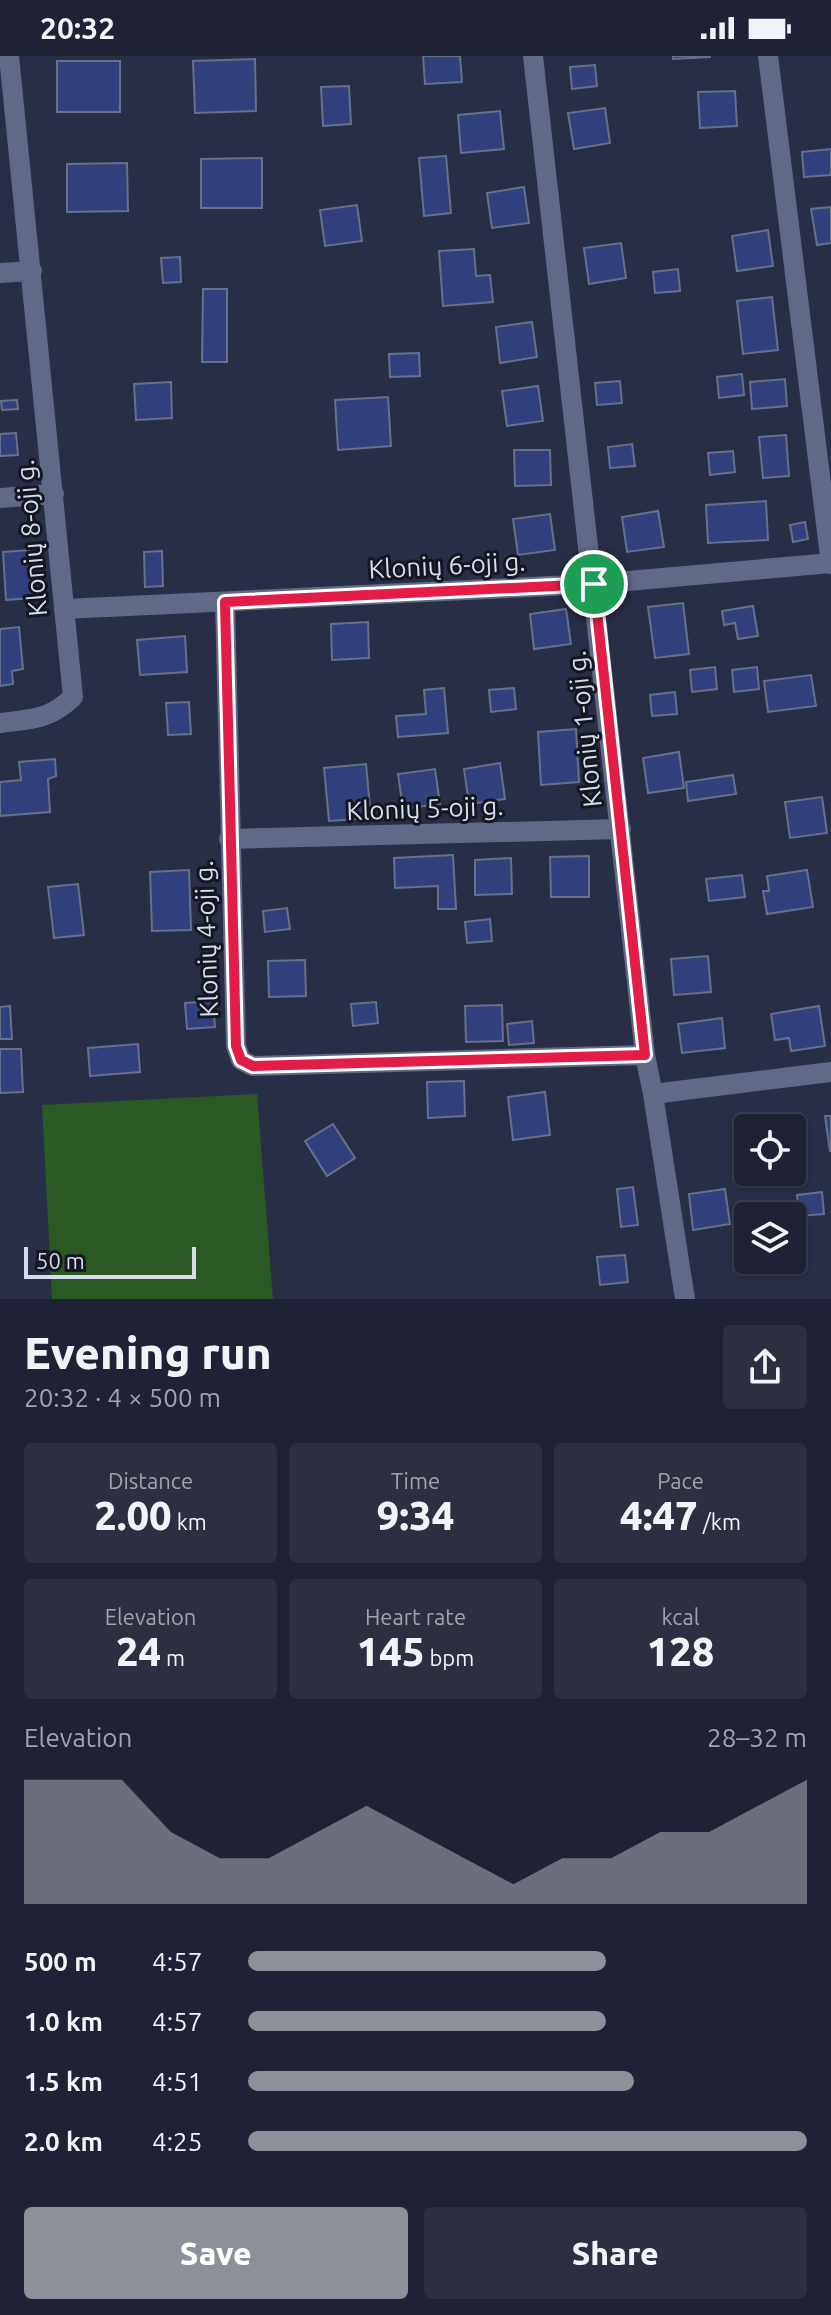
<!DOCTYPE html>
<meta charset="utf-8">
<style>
body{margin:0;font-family:Ubuntu,sans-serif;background:#2b2f40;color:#f1f3f6;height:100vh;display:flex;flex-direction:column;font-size:30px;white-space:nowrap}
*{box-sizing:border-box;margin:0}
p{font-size:26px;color:#a1a4ac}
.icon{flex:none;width:44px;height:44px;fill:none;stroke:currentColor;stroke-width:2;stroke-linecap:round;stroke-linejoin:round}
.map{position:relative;height:1243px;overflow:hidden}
.panel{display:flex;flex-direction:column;background:#1e2234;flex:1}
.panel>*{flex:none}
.controls{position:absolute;left:734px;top:1058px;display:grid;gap:16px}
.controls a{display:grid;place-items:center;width:72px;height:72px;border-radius:8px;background:#1e2234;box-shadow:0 2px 6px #0004,0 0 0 2px #3c3f4f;font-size:40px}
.scale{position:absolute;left:24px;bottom:20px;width:172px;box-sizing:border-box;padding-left:8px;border:4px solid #d7dceb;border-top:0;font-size:22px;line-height:28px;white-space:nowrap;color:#d7dceb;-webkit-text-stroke:6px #141721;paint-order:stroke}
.pin{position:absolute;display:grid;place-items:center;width:68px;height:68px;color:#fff;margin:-34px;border:4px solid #fff;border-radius:50%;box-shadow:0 2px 8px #0007}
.round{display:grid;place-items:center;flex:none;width:84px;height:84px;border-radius:8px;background:#2b2f40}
.overview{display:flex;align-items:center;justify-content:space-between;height:136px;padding:0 24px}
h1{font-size:44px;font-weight:800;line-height:60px}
.figures{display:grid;grid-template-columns:repeat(3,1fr);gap:12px;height:136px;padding:8px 24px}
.figures div{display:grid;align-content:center;border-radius:8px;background:#2b2f40;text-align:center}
.figures b{font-size:40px;font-weight:800}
.figures small{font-size:22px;font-weight:400}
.figures p{font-size:22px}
.chart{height:224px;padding:16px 24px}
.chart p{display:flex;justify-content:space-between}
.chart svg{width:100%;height:144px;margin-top:8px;fill:#8c9099;opacity:.7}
.cta{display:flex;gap:16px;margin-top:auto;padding:16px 24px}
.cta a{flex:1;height:92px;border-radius:8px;background:#8c9099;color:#fff;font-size:32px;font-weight:800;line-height:92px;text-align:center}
.cta a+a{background:#2b2f40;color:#f1f3f6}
ul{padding:0 24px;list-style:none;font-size:26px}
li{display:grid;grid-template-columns:128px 96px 1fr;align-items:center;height:60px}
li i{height:20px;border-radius:10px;background:#8c9099}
.status{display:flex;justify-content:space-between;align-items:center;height:56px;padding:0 40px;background:#1e2234;direction:ltr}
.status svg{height:22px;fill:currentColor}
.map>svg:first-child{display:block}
</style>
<div class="status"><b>20:32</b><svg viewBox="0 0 49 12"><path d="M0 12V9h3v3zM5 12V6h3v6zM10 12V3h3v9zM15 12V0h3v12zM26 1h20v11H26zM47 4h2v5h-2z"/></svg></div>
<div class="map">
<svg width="831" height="1243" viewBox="0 0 831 1243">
<rect width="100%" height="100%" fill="#282e45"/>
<path fill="#2a5924" d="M257,1038L273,1243H52L42,1049Z"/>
<g fill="#33407e" stroke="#68718b" stroke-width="2">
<path d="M423,0H460L462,26L425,28Z"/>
<path d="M673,0H710V1L673,3Z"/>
<path d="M255,3L256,55L195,57L193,5Z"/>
<rect x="57" y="5" width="63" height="51"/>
<path d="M595,9L597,30L572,33L570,11Z"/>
<path d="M349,30L351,68L323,70L321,31Z"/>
<path d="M735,35L737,70L700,72L698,36Z"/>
<path d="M605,52L610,87L574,93L568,57Z"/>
<path d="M500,55L504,93L461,97L458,59Z"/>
<path d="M831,93V119L804,121L802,96Z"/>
<path d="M446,100L451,157L424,160L419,102Z"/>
<path d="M262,102V152H201V103Z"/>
<path d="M127,107L128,155L67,156V108Z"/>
<path d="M524,131L529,167L492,172L487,137Z"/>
<path d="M357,149L362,185L325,190L320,154Z"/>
<path d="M831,151V187L817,189L811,153Z"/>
<path d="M768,174L773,210L737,215L732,180Z"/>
<path d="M621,187L626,222L589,228L584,192Z"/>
<path d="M474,193L476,220L490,219L493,246L443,250L439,195Z"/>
<path d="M180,201L181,226L163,227L161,202Z"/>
<path d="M678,213L680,235L655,237L653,216Z"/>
<path d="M203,233H227V306H202Z"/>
<path d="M772,241L778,294L743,298L737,245Z"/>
<path d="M532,266L537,301L500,307L496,271Z"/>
<path d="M419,297L420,320L390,321L389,298Z"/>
<path d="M742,318L744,339L719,342L717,321Z"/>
<path d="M785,323L787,350L752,353L750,326Z"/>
<path d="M620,325L622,347L597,349L595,327Z"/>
<path d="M171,326L172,362L136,364L134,328Z"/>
<path d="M538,330L543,365L507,370L502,335Z"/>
<path d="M388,341L391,390L338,394L335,344Z"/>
<path d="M17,344L18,353L2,354L1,345Z"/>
<path d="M16,377L18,399L0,400V378Z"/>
<path d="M786,379L789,420L763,422L759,381Z"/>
<path d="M632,388L635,410L610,412L608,391Z"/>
<path d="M514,394H550L551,429L515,430Z"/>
<path d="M733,395L735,416L710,419L708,397Z"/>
<path d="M766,445L768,484L708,487L706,449Z"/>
<path d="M658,455L664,491L627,496L622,461Z"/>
<path d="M550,458L555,494L518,499L513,463Z"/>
<path d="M805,466L808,483L793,486L790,469Z"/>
<path d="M30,494L33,542L6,544L3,496Z"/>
<path d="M162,495L163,530L145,531L144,496Z"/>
<path d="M683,547L689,598L655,602L648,551Z"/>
<path d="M753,550L758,580L738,583L735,567L724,569L722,555Z"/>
<path d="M566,553L571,588L534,593L530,558Z"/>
<path d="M368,566L369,602L332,604L331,568Z"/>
<path d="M19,571L23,613L12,615L13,628L0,630V573Z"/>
<path d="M185,580L187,616L140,619L137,584Z"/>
<path d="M715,611L717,633L692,636L690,614Z"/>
<path d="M757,611L759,633L734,636L732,614Z"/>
<path d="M811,619L816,650L768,656L764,625Z"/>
<path d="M444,632L448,677L398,681L396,660L426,658L424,634Z"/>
<path d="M514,632L516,653L491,656L489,634Z"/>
<path d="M675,636L677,658L652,660L650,639Z"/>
<path d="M189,646L191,678L168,679L166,647Z"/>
<path d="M576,673L579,726L541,729L538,676Z"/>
<path d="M679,696L684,732L648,737L643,702Z"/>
<path d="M55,703L56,720L48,723L50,756L0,760V726L21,724L19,706Z"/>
<path d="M500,707L505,743L469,748L464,713Z"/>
<path d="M366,708L371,762L329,765L324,712Z"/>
<path d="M435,713L440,748L403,753L398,718Z"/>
<path d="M733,719L736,738L688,745L686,726Z"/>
<path d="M822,741L827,777L790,782L785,746Z"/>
<path d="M453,799L456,853H438V830L395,832L394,802Z"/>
<path d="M589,800V841H551L550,801Z"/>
<path d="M511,802L512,838L475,839V804Z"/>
<path d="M189,814L191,874L152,875L150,816Z"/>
<path d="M807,814L813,851L767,858L763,835H769L767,820Z"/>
<path d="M742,819L745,841L709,845L706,823Z"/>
<path d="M78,828L84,879L54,882L48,831Z"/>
<path d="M287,852L290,873L265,876L263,855Z"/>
<path d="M490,863L492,885L467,887L465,866Z"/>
<path d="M708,900L711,936L674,939L671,903Z"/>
<path d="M305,904L306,940L269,941L268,905Z"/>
<path d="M213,945L215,971L187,973L185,947Z"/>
<path d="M376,946L378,967L353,970L351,948Z"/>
<path d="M502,949L503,985L466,986L465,950Z"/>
<path d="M10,950L12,983H0V951Z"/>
<path d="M819,950L825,990L791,995L789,982L775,984L771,958Z"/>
<path d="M722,962L725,992L682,997L678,968Z"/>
<path d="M532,965L534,987L509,989L507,968Z"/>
<path d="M138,988L140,1016L90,1020L88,992Z"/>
<path d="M0,993H21L23,1036L0,1037Z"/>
<path d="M464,1025L465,1060L428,1062L427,1026Z"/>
<path d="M545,1036L550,1079L513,1084L508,1041Z"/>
<path d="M825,1060H831V1095H830Z"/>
<path d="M333,1068L355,1102L327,1120L305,1085Z"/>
<path d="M633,1131L638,1169L621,1171L617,1133Z"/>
<path d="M725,1133L730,1168L693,1174L689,1138Z"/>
<path d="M822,1136L824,1158L799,1160L797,1139Z"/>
<path d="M625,1199L628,1226L600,1229L597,1201Z"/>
<path d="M765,1204H782V1214L766,1215Z"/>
</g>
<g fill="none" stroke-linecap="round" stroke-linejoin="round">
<g stroke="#606986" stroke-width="20">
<path d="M533,0L645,999L653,1038L685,1243"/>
<path d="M768,0L831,508"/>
<path d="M0,217L32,215"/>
<path d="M0,442L54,438"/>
<path d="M225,546L236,990L241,1004L253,1010L645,999"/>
<path d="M64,553L594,528L831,507"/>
<path d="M0,667C32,663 49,664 73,641L9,0"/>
<path d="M229,783L621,773"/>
<path d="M653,1038L831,1016"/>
</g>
</g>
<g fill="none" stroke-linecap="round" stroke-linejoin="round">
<g stroke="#fff" stroke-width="16">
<path id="route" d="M594,528L645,999L253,1010L241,1004L236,990L225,546Z"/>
</g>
<use href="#route" stroke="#e11d48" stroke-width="10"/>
</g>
<g text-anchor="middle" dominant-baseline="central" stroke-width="6" stroke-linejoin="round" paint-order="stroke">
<g font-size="26" fill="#d7dceb" stroke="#141721">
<text transform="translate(31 482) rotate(-95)">Klonių 8-oji g.</text>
<text transform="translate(447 509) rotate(-3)">Klonių 6-oji g.</text>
<text transform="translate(584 673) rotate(-96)">Klonių 1-oji g.</text>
<text transform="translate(425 752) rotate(-2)">Klonių 5-oji g.</text>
<text transform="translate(206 883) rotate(-92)">Klonių 4-oji g.</text>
</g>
</g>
</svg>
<div class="controls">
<a><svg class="icon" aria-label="locate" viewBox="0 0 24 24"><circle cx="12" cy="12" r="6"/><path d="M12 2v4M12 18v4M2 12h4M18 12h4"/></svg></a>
<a><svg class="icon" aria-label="layers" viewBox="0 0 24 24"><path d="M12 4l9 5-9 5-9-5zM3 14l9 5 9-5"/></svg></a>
</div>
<div class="scale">50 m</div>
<div class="pin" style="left:594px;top:528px;background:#1e9e55"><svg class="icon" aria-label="arrive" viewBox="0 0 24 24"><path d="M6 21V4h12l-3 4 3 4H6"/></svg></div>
</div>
<section class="panel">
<div class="overview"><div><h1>Evening run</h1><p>20:32 · 4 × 500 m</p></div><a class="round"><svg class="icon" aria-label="share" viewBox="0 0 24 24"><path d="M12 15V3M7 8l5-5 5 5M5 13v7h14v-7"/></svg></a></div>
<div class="figures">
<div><p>Distance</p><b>2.00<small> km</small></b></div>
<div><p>Time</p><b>9:34</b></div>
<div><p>Pace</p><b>4:47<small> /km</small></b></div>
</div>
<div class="figures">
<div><p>Elevation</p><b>24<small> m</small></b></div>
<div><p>Heart rate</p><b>145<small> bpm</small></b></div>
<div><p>kcal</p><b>128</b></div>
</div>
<div class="chart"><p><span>Elevation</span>28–32 m</p>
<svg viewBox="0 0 160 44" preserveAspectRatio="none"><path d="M0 44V6L10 6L20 6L30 22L40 30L50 30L60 22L70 14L80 22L90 30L100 38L110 30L120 30L130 22L140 22L150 14L160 6V44z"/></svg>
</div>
<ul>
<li><b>500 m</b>4:57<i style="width:64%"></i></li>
<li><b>1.0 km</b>4:57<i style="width:64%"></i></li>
<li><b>1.5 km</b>4:51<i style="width:69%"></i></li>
<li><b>2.0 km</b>4:25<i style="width:100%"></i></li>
</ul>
<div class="cta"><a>Save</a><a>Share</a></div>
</section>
